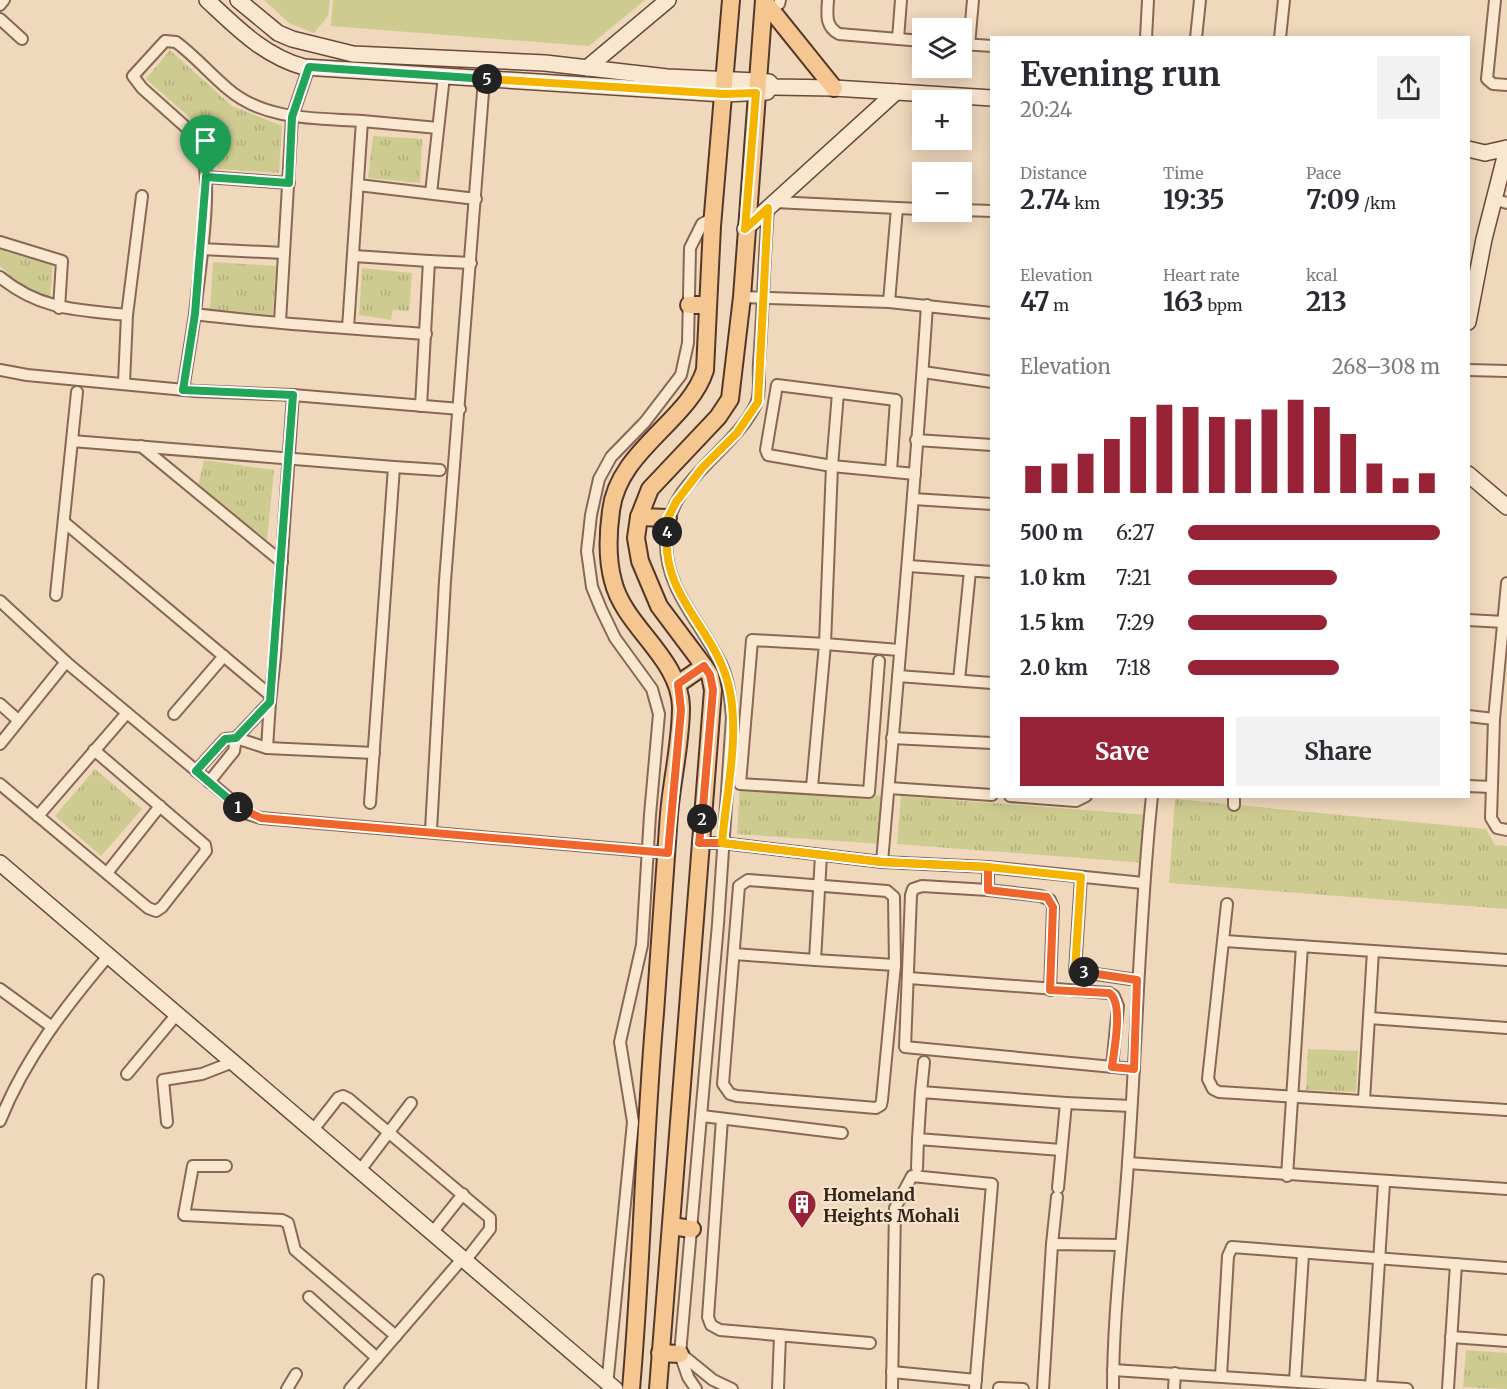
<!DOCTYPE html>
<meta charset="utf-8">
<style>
body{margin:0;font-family:Merriweather,serif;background:#f2f2f3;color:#2b2b33;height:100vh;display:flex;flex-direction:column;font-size:22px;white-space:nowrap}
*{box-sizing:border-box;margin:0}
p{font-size:20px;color:#7c7c81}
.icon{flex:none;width:33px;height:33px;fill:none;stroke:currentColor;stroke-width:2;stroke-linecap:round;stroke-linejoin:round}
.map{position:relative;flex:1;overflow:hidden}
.side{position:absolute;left:990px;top:36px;width:480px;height:762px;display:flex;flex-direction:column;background:#fff;border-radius:0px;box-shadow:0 3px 15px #0003}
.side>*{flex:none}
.tools{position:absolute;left:912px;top:18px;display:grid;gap:12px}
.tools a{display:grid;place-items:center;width:60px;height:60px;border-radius:0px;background:#fff;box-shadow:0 3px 15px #0003;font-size:30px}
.pin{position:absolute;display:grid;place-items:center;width:51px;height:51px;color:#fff;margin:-62px -26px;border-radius:50% 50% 50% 0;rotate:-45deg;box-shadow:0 0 6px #0007}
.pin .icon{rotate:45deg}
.km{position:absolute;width:30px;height:30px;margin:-15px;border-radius:50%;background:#222;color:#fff;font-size:16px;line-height:30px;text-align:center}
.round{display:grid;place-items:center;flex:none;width:63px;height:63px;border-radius:0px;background:#f2f2f3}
.overview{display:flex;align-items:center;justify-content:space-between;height:102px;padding:0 30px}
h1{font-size:33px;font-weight:700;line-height:45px}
.figures{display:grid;grid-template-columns:repeat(3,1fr);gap:9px;height:102px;padding:6px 30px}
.figures div{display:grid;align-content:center}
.figures b{font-size:26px;font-weight:700}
.figures small{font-size:16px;font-weight:400}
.figures p{font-size:16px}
.chart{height:168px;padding:12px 30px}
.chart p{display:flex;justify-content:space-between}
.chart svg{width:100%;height:108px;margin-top:6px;stroke:#992336;stroke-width:6}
.primary-button{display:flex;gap:12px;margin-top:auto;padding:12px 30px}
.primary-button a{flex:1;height:69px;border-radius:0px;background:#992336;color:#fff;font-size:24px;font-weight:700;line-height:69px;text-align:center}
.primary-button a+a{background:#f2f2f3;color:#2b2b33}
ul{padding:0 30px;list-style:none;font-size:20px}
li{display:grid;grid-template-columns:96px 72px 1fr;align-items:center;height:45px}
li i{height:15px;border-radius:8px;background:#992336}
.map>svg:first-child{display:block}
</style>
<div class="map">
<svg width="1507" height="1389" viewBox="0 0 1507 1389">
<defs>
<pattern id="park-tufts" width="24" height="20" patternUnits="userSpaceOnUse" patternTransform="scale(1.5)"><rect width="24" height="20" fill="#cecb90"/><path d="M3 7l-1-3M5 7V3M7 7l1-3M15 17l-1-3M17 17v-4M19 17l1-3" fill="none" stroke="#b2ae7c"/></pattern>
</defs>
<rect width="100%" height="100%" fill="#efd8bc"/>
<g fill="#cecb90">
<path d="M264,0H330L328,16L314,33L289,23Z"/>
<path d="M333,0H645L589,46L331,26Z"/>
</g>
<g fill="url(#park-tufts)">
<path d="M170,50L232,106L282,126L279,173L218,169L212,143L205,131L146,79Z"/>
<path d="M373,136L422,139L420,183L368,178Z"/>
<path d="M0,247L53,262L50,298L25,289L0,266Z"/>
<path d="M213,262L276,266L273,315L210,310Z"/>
<path d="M362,268L412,273L409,311L393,310L391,320L359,315Z"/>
<path d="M204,460L274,470L267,540L198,486Z"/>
<path d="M95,769L142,809L101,856L55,816Z"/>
<path d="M740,785L885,796L882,844L737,834Z"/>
<path d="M901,796L1149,815L1146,863L897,844Z"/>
<path d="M1175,799L1486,829L1495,845L1507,846V909L1169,883Z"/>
<path d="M1308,1049L1358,1051L1356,1092L1306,1090Z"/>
<path d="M1466,1350L1507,1353V1389L1463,1387Z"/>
</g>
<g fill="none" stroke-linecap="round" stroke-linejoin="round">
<g stroke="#886855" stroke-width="14">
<g id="street">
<path d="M828,0C827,15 825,26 839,34L922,41"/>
<path d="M1495,0L1487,79L1493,84L1507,85"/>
<path d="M779,4L780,0"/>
<path d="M0,5L4,0"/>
<path d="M0,19L22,39"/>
<path d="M1146,38L1148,0"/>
<path d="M1196,38L1200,0"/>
<path d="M1280,38L1284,0"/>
<path d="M898,39L901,0"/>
<path d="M962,44L992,46"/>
<path d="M969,45L973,0"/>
<path d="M362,121L438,128"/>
<path d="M206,177L289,183"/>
<path d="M358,185L476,199"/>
<path d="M431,193L444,76"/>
<path d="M1495,200L1507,203"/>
<path d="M775,202L897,208L889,302"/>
<path d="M897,208L922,209"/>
<path d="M962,210L992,211"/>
<path d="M0,242L62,261L59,308"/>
<path d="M201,249L284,253"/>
<path d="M354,256L429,261"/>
<path d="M0,277C40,310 78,310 127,315"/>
<path d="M742,297L889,302L992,313"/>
<path d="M280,322L292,117L309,67"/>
<path d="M348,328L362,121C317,118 265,121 228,89C210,74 195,56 176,42L165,41L133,76L142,88L198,138C216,178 199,268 195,314C271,324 349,328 426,334"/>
<path d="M0,370L27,375L195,391L293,395L460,409"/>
<path d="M1468,370L1507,371"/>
<path d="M923,372L992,382"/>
<path d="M124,383L127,315L142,196"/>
<path d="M183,390L195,314"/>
<path d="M838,393L832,466L915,474"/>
<path d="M421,406L429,261L471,263"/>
<path d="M916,440L992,445"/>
<path d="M72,441L394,467L370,803"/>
<path d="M141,446L282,562"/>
<path d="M394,467L440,470"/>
<path d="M891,471L896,400L777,385L766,450L768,455L832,466L825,644L899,650"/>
<path d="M913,499L992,504"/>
<path d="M64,522L270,695"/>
<path d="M909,566L992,572"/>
<path d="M1507,583L1494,719L1491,818L1497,828L1507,830"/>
<path d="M56,595L77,392"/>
<path d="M0,601L66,662L248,814L261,818L668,853"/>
<path d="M1468,620L1504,622"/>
<path d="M898,676L992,683"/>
<path d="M959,680L970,571"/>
<path d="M0,704L18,720"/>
<path d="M174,714L224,656"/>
<path d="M1468,716L1494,719"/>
<path d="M892,738L992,743"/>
<path d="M0,744L66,662"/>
<path d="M267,748L270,702"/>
<path d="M196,771L225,739L236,738L267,748L374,753"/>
<path d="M209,782L234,751L236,738L270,702L275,656L293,395"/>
<path d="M0,784L148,908L156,911L162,907L206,851L205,845L94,750"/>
<path d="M1468,786L1491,787"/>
<path d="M812,787L825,644L752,640L740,784L869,792L879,661"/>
<path d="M889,788L992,795"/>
<path d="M1010,796L1076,801L1086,796"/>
<path d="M1234,805V796"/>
<path d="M38,816L127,713"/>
<path d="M431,830L445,581L484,79"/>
<path d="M699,843H722L882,862L988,867L1143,883"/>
<path d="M882,862C898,677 915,491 927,305"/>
<path d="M988,867V890L922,886L913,889L911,895L905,1047L1134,1069"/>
<path d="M107,873L160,806"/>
<path d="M1081,877L1075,971L1137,980"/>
<path d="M748,880L887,891L894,897L895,965L882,1100L881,1105L876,1108L737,1096L730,1094L723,1084L739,886Z"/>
<path d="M988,890L1041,896L1050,900L1053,907L1050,990"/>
<path d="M1227,904L1208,1079L1213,1089L1219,1092L1507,1110"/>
<path d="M1225,941L1507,960"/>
<path d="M734,954L815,960L821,855"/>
<path d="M815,960L895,965"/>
<path d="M909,978L1109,993L1114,996L1118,1006L1112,1067"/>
<path d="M0,989L52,1027"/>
<path d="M1369,1018L1507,1028"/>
<path d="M127,1074L177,1014"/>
<path d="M921,1092L924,1062"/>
<path d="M1364,1100L1373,951"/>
<path d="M702,1116L842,1133"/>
<path d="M722,1119L708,1317L711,1325L720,1330L870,1343"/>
<path d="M0,1121C25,1058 66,1006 109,955"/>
<path d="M167,1122L163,1080L202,1074L233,1062"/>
<path d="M313,1130L338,1098L343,1096L349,1099L490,1218V1229L465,1261"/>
<path d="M1061,1150L918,1139L921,1092L1066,1103"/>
<path d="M1128,1163L1507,1189"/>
<path d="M226,1166H193L184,1215L282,1220L288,1223L295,1250L396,1336"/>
<path d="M917,1168L918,1139"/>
<path d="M361,1169L411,1103"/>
<path d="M1287,1176L1302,946"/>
<path d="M1058,1188L1066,1103L1131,1106"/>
<path d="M432,1233L463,1194"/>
<path d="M1052,1244L1057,1197"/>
<path d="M309,1297L377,1358"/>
<path d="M1451,1337L1507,1341"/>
<path d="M681,1354L713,1380L732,1389"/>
<path d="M1113,1370L1407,1389"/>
<path d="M892,1372L976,1380"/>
<path d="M1221,1376L1228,1256L1232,1247L1507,1268"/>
<path d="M1295,1381L1303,1254"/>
<path d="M607,1386L633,1122L620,1042L642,945L650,815L659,714L652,689L615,638L601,609L592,587L587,551L591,515L599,479L611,457L645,422L681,375L688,343L690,248L702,224L713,218"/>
<path d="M1371,1387L1384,1183"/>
<path d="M999,1388L1023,1389"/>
<path d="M92,1389L98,1280"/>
<path d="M287,1389L296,1374"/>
<path d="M350,1389L462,1259"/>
<path d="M696,1389L688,1377L680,1354L718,924L732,717C730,697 729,678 719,660C699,620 665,588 666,541C666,481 733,453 756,404C761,393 758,375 759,363C763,312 764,260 768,208"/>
<path d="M778,1389L780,1335"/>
<path d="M892,1389L895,1208L912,1176L992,1184L975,1389"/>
<path d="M1043,1389L1052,1244L1120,1245"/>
<path d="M1113,1389C1113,1313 1123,1238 1128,1163C1137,1041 1139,918 1152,796"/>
<path d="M1174,1389L1175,1373"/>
<path d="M1448,1389L1456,1264"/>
</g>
</g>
<g stroke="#694939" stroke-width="18">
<g id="secondary">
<path d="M207,0C237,28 264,56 304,67L724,94L767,92"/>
<path d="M238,0L278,33L292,39L353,54L545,63L667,77L757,81L769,82L774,87L834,88L992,98"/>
<path d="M587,68L668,0"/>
<path d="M1468,149L1485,153L1507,148"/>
<path d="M745,229L896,92"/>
<path d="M1468,322L1484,239L1507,149"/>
<path d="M1468,474L1507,507"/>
<path d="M0,863L615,1389"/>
</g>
</g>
<g stroke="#55372a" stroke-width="20">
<g id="primary">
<path d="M764,1L834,88"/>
<path d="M689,305H708"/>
<path d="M639,517L668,518"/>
<path d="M678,684L704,666"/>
<path d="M671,1226L692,1229"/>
<path d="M660,1353L680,1354"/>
<path d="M631,1389C642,1264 644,1138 655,1013C660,946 664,880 669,814C672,779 681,742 681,707C680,658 624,627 613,581C607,559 608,533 611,511C618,450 689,421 705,370L712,226L731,0"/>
<path d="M658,1389L713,690L710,675L704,666L659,606L640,561L636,538L639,517L650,489L718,417L730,399L742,297L764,0"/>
</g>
</g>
<use href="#street" stroke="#fae7d0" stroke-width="10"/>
<use href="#secondary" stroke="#fae7d0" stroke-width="15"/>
<use href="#primary" stroke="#f6c691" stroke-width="16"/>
</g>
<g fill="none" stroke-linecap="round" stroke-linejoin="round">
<g stroke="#fff" stroke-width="12">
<path id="split-1" d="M206,177L195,314L183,390L293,395L270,702L236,738L225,739L196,771L238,807"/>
</g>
<g stroke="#fff" stroke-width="12">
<path id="split-2" d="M238,807L261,818L668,853L681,710L678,684L704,666L710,675L713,690L702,819"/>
</g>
<g stroke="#fff" stroke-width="12">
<path id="split-3" d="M702,819L699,843H722L882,862L988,867V890L1047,897L1053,907L1050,990L1109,993C1124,1002 1114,1050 1112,1067L1134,1069L1137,980L1084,972"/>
</g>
<g stroke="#fff" stroke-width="12">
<path id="split-4" d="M667,532C661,595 713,627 728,683C741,731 726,794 722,843L882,862L988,867L1081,877L1075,971L1084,972"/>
</g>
<g stroke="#fff" stroke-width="12">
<path id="split-5" d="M487,79L724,94L756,93L745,229L768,208L758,402L737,433L702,468L676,502L668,518L667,532"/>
</g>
<g stroke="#fff" stroke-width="12">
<path id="split-6" d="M206,177L289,183L292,117L309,67L487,79"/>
</g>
<use href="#split-1" stroke="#22a559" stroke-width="8"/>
<use href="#split-2" stroke="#f0652b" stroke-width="8"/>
<use href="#split-3" stroke="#f0652b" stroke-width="8"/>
<use href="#split-4" stroke="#f5b400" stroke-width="8"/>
<use href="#split-5" stroke="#f5b400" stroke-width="8"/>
<use href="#split-6" stroke="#22a559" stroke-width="8"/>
</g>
<defs>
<g id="building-pin" transform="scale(1.5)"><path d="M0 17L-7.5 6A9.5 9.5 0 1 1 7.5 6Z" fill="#992336" stroke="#f7e4cc"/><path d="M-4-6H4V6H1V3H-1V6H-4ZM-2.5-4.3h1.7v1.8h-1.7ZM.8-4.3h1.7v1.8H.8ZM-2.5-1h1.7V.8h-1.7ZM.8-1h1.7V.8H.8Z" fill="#fff"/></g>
</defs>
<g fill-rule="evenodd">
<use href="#building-pin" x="802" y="1204"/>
</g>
<g text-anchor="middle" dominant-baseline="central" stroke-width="4.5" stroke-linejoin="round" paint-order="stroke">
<g font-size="18" font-weight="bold" fill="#36241b" stroke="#f7e4cc" text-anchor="start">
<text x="823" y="1194">Homeland<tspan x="823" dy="21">Heights Mohali</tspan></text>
</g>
</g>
</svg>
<div class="tools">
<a><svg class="icon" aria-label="layers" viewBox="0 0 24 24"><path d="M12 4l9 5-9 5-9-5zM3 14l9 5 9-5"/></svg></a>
<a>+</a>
<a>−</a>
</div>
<div class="pin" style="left:206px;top:177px;background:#1e9e55"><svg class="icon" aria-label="arrive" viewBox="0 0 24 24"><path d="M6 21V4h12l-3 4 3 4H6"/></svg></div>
<b class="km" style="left:238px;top:807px">1</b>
<b class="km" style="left:702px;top:819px">2</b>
<b class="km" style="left:1084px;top:972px">3</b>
<b class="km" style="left:667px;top:532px">4</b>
<b class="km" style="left:487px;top:79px">5</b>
<section class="side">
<div class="overview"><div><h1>Evening run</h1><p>20:24</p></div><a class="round"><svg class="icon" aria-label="share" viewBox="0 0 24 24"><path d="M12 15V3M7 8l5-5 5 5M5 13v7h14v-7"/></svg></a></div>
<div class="figures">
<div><p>Distance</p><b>2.74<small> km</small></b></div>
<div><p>Time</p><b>19:35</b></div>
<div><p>Pace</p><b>7:09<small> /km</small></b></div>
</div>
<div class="figures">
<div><p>Elevation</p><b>47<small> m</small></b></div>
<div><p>Heart rate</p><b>163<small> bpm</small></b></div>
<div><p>kcal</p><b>213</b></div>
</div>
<div class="chart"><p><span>Elevation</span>268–308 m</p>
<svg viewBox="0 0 160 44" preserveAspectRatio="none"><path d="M5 44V33M15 44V32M25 44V28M35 44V22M45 44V13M55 44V8M65 44V9M75 44V13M85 44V14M95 44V10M105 44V6M115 44V9M125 44V20M135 44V32M145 44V38M155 44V36"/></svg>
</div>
<ul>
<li><b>500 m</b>6:27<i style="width:100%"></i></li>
<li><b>1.0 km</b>7:21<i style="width:59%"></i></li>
<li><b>1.5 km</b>7:29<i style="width:55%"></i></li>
<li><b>2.0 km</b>7:18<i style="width:60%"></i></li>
</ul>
<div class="primary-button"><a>Save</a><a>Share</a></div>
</section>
</div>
